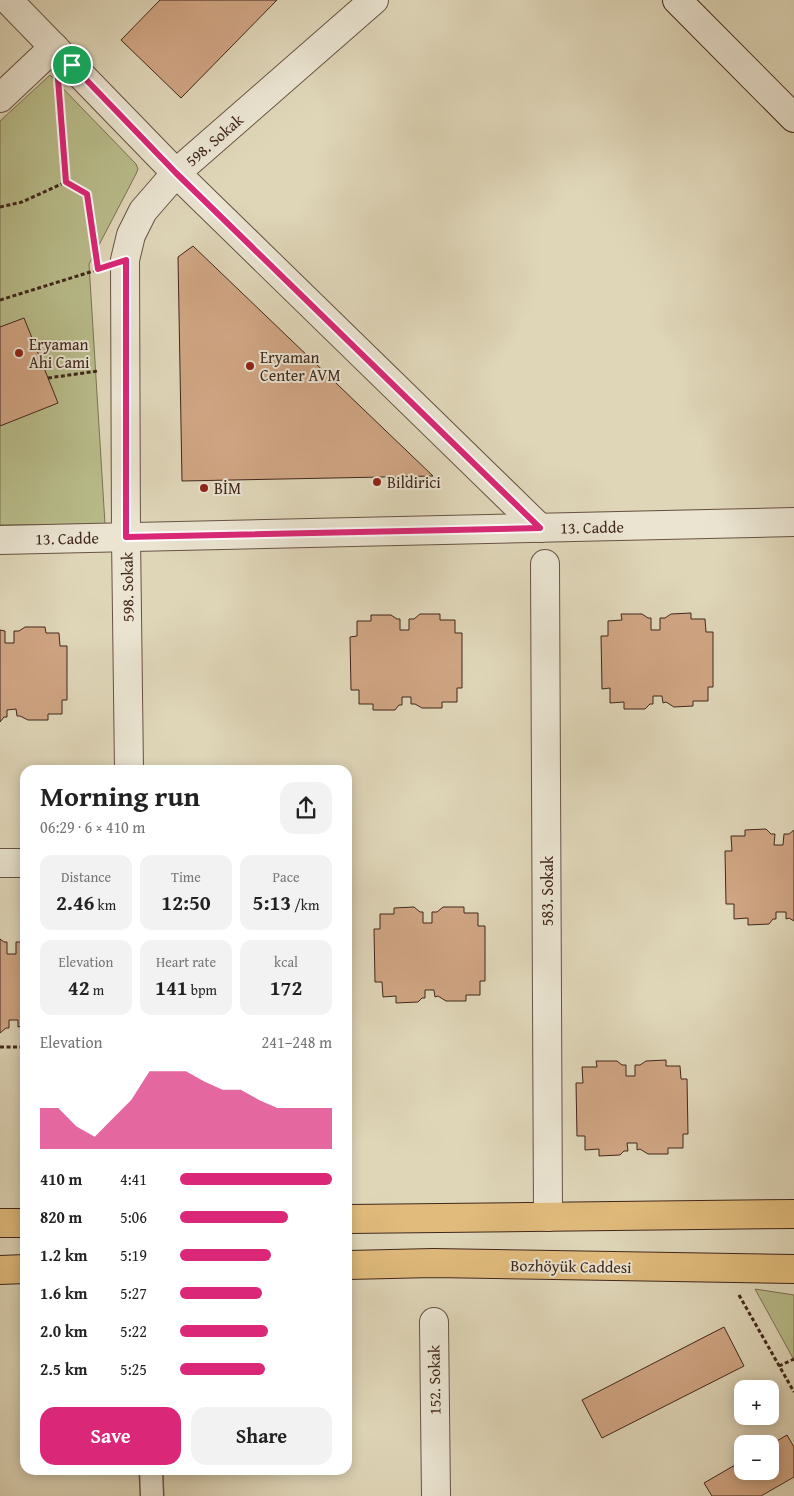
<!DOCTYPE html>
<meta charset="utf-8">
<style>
body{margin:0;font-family:"Gentium Book Plus",serif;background:#f2f2f2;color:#222;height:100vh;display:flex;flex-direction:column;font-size:19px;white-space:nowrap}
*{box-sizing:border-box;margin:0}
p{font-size:16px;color:#767676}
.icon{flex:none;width:28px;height:28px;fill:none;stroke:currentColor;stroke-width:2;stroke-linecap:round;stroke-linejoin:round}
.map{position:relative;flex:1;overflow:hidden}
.panel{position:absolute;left:20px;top:765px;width:332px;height:710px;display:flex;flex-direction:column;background:#fff;border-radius:15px;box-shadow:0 2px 12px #0003}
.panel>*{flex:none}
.tools{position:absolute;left:734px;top:1380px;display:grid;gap:10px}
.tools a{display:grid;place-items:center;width:45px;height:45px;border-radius:10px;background:#fff;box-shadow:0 2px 12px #0003;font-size:25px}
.pin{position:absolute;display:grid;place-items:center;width:42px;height:42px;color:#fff;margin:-21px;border:2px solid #fff;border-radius:50%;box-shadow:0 1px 5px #0007}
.round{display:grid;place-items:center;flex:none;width:52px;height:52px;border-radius:15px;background:#f2f2f2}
.head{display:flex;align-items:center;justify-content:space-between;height:85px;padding:0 20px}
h1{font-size:28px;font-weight:800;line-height:38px}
.stats{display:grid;grid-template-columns:repeat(3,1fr);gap:8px;height:85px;padding:5px 20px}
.stats div{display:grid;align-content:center;border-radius:12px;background:#f2f2f2;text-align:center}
.stats b{font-size:21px;font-weight:800}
.stats small{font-size:14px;font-weight:400}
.stats p{font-size:14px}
.chart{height:140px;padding:10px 20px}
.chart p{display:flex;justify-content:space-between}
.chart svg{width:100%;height:90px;margin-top:5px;fill:#db2777;opacity:.7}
.primary-button{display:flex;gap:10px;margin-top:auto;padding:10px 20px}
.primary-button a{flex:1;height:58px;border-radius:15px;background:#db2777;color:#fff;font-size:20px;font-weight:800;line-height:58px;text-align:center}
.primary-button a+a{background:#f2f2f2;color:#222}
ul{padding:0 20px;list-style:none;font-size:16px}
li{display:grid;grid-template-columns:80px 60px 1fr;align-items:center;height:38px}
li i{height:12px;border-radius:6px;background:#db2777}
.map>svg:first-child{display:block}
</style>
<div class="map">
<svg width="794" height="1496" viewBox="0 0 794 1496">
<rect width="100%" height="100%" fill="#dfd6b8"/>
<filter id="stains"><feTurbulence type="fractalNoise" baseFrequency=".004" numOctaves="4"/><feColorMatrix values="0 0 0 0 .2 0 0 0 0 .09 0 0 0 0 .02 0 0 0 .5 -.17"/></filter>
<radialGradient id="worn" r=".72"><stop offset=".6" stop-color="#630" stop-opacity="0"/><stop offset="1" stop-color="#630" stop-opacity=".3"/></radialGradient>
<g fill="#b8bc8a" stroke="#7c7253">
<path d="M50,75L136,164L138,169L136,174L89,264L105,524L0,525V121Z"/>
<path d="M755,1289L794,1295V1360Z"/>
</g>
<g fill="#d0a583" stroke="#41271c">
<path d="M160,0H277L181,98L121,40Z"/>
<path d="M193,246L433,476L182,481L178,257Z"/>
<path d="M24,318L58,403L0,426V327Z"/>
<path d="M691,613V619H705L706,632H713V687H708V701H693V706L674,707L666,702L663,703L662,696H653V704H650L645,709H624V702L610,703V688L602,689L601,636H608V621L622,620L621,614H642L648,618H651V630H660V618H665L671,614Z"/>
<path d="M420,614H440V620H455V633H462V688H457V702H442V708H422L415,704H411V697H402V705H399L395,710H373V704H359V690H351L350,637L357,636V621H371V615H391L397,619H400V630H409V619H414Z"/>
<path d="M25,627H45L46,633H59L60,646H67V700H62V714H48V720H28L20,716H17L16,709L7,710V717H4L0,722V630L5,631V643H14V631H19Z"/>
<path d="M766,829L771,834H775L774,845H783L784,834H789L794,830V921L789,918L786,919V912H776V919H773L769,924L748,925V918L734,919V904H726L725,851H732L731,836H745V830Z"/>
<path d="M414,907L420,912H423V923H432V912H437L443,907H464V913H478V926H485V981H480V995H466V1001H446L438,996L435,997L434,990H425V998H422L418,1002L396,1003V996L383,997L382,982H375L374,929H380V914H394V908Z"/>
<path d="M0,939L4,942H7V954H16V942H21L25,939V1028L22,1026L18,1027V1020H9V1028H6L0,1033Z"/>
<path d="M666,1060V1066H680L681,1079H687L688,1134H683V1148H668V1154H648L640,1149L637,1150V1143H627L628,1151H624L620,1155L599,1156V1149L585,1150V1136H577L576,1083H583L582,1067H597L596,1061H617L622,1065H626V1076H635V1065H640L646,1061Z"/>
<path d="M724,1327L744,1366L602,1438L582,1400Z"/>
<path d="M787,1435L794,1447V1477L761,1496H712L704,1483L742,1461V1471H770V1445Z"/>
</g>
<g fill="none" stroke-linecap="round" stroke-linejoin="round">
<g stroke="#685343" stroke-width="25">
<path id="pedestrian" d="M151,1470L152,1496"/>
</g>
<g stroke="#685343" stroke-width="30">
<g id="minor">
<path d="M8,0L176,173L540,528"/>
<path d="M0,98L54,47"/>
<path d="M545,564L548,1217"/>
<path d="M129,770L126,537L125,260L131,235L143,211L176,173L374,0"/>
<path d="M0,863H25"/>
<path d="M434,1322L436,1496"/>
</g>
</g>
<g stroke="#685343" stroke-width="30">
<path id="tertiary" d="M0,540L794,522"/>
</g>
<g stroke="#41271c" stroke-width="30">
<path id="secondary" d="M677,0L794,118"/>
</g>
<g stroke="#41271c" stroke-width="30">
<g id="primary">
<path d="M348,1219L794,1214"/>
<path d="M0,1223H25"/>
<path d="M348,1265L433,1263L794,1269"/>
<path d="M0,1270L25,1269"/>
</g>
</g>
<g stroke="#41271c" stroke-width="3" stroke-dasharray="4 2.5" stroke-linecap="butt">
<path d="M59,91L66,182L87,194L97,258"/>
<path d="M0,207L22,202L66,182"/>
<path d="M0,300L100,269"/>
<path d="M48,378L98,371"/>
<path d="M0,1047H25"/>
<path d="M739,1295L794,1392"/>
<path d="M779,1366L794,1359"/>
</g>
<use href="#pedestrian" stroke="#eae4d1" stroke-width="22"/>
<use href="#minor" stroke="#eae4d1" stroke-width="28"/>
<use href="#tertiary" stroke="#eae4d1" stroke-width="28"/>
<use href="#secondary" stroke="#eae4d1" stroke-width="28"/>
<use href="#primary" stroke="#e0bb7c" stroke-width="28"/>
</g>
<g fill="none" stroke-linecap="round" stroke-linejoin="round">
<g stroke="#fff" stroke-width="10">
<path id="route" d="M72,65L176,173L540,528L126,537V260L98,269L87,194L66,182L58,79Z"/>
</g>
<use href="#route" stroke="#db2777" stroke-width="6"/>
</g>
<g fill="#8f2418" stroke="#eae4d1" stroke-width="2">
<circle cx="19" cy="353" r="5"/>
<circle cx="250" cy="366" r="5"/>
<circle cx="377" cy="482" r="5"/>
<circle cx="204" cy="488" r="5"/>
</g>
<g text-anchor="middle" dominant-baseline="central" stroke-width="4" stroke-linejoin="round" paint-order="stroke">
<g font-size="16" fill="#41271c" stroke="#eae4d1">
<text transform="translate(214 140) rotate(-41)">598. Sokak</text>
<text transform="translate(592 527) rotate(-1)">13. Cadde</text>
<text transform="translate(67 538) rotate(-1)">13. Cadde</text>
<text transform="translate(127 587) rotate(-91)">598. Sokak</text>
<text transform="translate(547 891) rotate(-90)">583. Sokak</text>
<text transform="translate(571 1266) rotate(1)">Bozhöyük Caddesi</text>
<text transform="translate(434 1380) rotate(-91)">152. Sokak</text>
</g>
<g font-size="16" fill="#41271c" stroke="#eae4d1" text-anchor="start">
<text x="29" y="344">Eryaman<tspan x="29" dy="18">Ahi Cami</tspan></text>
<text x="260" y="357">Eryaman<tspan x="260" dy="18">Center AVM</tspan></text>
<text x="387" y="482">Bildirici</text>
<text x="214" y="488">BİM</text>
</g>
</g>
<rect width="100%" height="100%" filter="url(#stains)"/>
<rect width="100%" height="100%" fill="url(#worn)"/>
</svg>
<div class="tools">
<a>+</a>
<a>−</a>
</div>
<div class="pin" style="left:72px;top:65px;background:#1e9e55"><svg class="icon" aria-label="arrive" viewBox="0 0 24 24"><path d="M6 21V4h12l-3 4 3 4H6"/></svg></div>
<section class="panel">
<div class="head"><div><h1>Morning run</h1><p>06:29 · 6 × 410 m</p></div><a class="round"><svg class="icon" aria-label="share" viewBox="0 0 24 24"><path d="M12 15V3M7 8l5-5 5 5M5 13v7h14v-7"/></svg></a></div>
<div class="stats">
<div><p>Distance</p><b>2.46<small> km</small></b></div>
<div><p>Time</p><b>12:50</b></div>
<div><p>Pace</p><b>5:13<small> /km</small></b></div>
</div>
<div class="stats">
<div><p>Elevation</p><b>42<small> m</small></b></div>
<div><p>Heart rate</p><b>141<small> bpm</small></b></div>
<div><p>kcal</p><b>172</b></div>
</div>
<div class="chart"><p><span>Elevation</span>241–248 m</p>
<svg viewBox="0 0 160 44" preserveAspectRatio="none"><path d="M0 44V24L10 24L20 33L30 38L40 29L50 20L60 6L70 6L80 6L90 11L100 15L110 15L120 20L130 24L140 24L150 24L160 24V44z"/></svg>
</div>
<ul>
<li><b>410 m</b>4:41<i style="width:100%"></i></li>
<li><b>820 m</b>5:06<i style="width:71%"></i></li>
<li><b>1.2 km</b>5:19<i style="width:60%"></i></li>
<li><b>1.6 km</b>5:27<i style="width:54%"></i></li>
<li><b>2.0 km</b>5:22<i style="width:58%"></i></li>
<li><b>2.5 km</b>5:25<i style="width:56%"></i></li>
</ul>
<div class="primary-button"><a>Save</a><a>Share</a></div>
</section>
</div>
